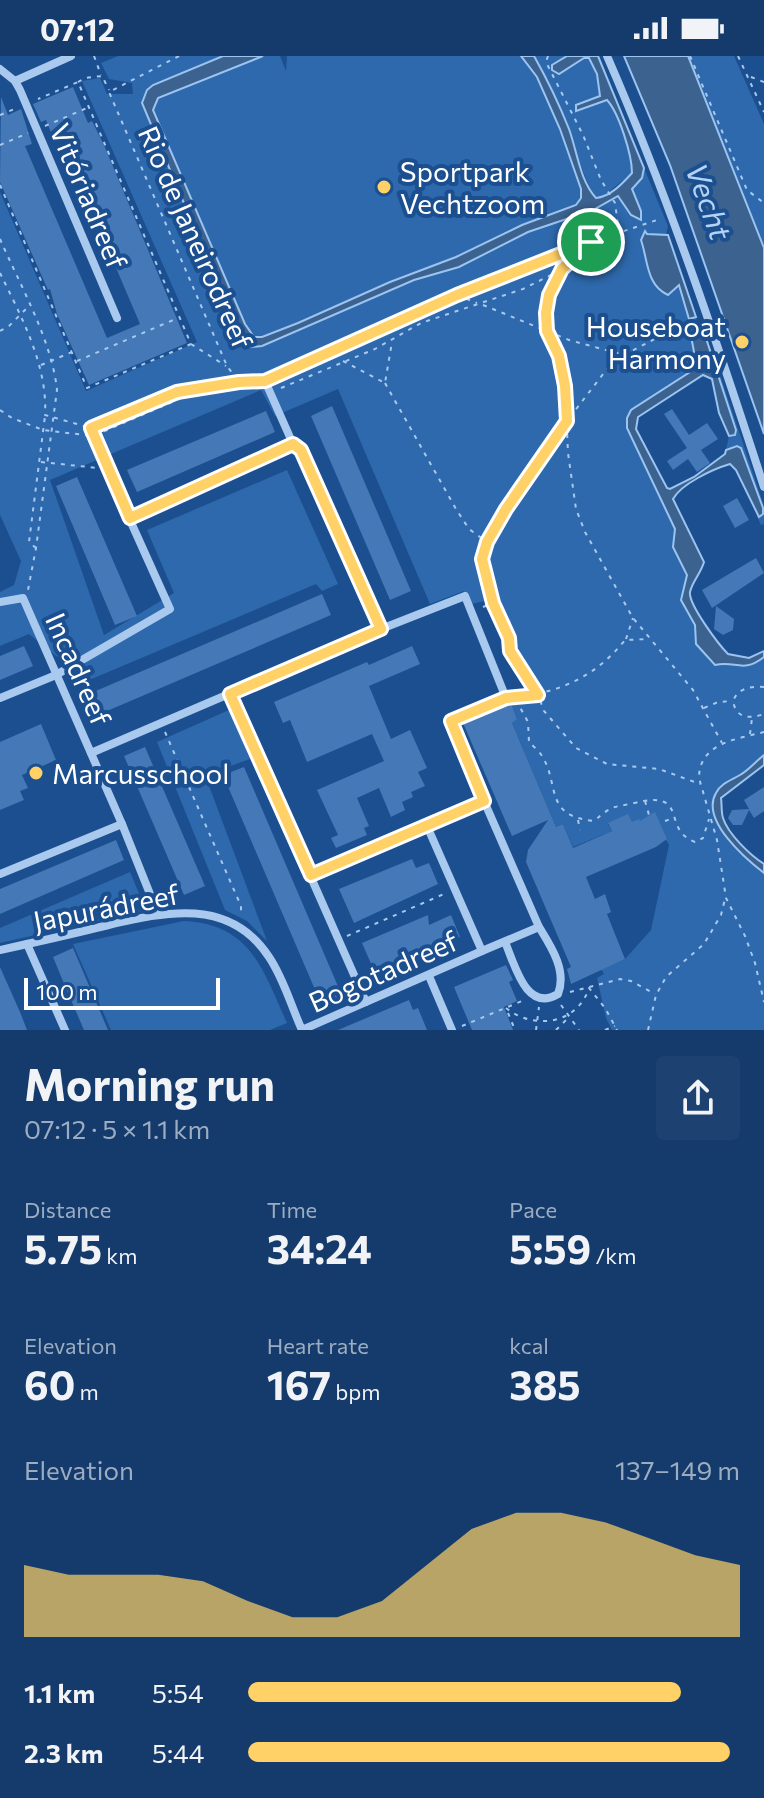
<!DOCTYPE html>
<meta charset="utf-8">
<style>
body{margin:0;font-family:Commissioner,sans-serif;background:#1d4271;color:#f1f3f6;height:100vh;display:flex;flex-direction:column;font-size:30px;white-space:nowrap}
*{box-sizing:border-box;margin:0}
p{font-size:26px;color:#9dadc1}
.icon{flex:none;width:44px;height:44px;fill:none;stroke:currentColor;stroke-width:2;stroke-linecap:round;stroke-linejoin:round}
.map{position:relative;height:974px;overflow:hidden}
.drawer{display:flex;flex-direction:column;background:#143b6b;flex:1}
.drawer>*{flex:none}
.scale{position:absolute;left:24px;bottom:20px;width:196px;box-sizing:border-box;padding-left:8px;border:4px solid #fff;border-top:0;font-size:22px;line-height:28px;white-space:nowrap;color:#fff;-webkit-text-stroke:6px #1b4f8f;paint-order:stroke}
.pin{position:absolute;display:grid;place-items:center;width:68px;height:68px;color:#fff;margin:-34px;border:4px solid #fff;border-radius:50%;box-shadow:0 2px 8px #0007}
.round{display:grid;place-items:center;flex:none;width:84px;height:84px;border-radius:8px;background:#1d4271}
.summary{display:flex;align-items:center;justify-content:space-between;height:136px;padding:0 24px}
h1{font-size:44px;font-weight:700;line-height:60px}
.stats{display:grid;grid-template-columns:repeat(3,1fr);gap:12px;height:136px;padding:8px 24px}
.stats div{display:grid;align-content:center}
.stats b{font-size:40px;font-weight:700}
.stats small{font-size:22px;font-weight:400}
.stats p{font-size:22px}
.chart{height:224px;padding:16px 24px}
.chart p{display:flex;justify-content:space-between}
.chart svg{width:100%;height:144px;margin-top:8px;fill:#ffd166;opacity:.7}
ul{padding:0 24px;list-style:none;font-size:26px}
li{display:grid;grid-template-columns:128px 96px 1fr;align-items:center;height:60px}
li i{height:20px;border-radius:10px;background:#ffd166}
.status{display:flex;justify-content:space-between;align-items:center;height:56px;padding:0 40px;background:#143b6b;direction:ltr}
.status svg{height:22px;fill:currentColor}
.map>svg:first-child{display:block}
</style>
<div class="status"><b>07:12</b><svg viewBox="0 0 49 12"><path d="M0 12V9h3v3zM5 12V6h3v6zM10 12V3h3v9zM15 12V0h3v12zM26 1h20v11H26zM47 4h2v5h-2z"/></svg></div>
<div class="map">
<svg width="764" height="974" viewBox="0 0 764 974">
<rect width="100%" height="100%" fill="#1b4f8f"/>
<g fill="#2e69ad">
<path d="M118,0H223L153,29L144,39L244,266L153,54L158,42L263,0H280L286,15L287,0H521L537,21L560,73L582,137L576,149L522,169L619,140L631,159L629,132L644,112L668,170L666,179L693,256L713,298L764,450V468L761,469L757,460L763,452L741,392L737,390L726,394L729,380L735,379L718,317L691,280L695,294L694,310L690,316L654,339L627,372L675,473L673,491L687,519L681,544L695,570L696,588L715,608C733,606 746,614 764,601V699L743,718L729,724L714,739C712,774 738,796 764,817V974H612L606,962L597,922L604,918L601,913L625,903L651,874L669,789C658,765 631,767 608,768L612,775L573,791L563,768L556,771L512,667L517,662L510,645L537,636L496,542L472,548L464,535L430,548L338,333L275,360L261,334L50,424L104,579L174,537L147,474L287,414L338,528L322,535L316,528L87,625L29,578L0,590V536L14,529L21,505L0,459V136L86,335L197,286L82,25L100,22L107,38H133L132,27L109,23L101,7Z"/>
<path d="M534,0H567L552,9L589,2C596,15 599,26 600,41L576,49L577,55L607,44C619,58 632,98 632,117L601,142L593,139C572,93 561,43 534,0Z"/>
<path d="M688,0H734L764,68V192Z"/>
<path d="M229,654L250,703L205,719L267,885L247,865L225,854L157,686Z"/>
<path d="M130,816L146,854L0,887V872Z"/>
<path d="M184,865C251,868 263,914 287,967L270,974H111L73,888Z"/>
</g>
<g fill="#3c6290" stroke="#9cc4f0" stroke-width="2">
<path d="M223,0H263L158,42L153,54L245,268L254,281H262L298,267L390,226L456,201L522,169L576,149L581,142V133L560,73L537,21L521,0H534C547,23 559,48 569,73C577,95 580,125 596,142C610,141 623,127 632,117C632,99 619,57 607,44L576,55V49L600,40L597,18L589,2H584L559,18L552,14V9L567,0H598L644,112L642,122L632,133L641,155V164L631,159L618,140L593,154L528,176L459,211L414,224L262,290C250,292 246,291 240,281L142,47L147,34L153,29Z"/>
<path d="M624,0H688L764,192V378L670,109Z"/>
<path d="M645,175L647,178L668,179L696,261L689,263L679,229L668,239C646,229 648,204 641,184Z"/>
<path d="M697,273L704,276L736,374L735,379L729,380L719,357L712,323L703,319L638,361L636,373L667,432L670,433L694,421L725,398L726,394L737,390L741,392L763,452V458L759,461L736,414L730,408C713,413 681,428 673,443L704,506C701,517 692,526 690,536C688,548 719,589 728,598L749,602L764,595V601C742,618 736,604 715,609L696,588L695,569L681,544L687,519L673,491L675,473L627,372V362L631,354L690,316C698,304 693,293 691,280Z"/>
<path d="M764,699V709L721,742C722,748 721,756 723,762C728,778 750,799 764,808V817C746,803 700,764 716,737C721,727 732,724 740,719C749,714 756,705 764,699Z"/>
</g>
<g fill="#4478b7">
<path d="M73,31L88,67L92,65L104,89L187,287L89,329L57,258L50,233L48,234L0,126L1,41L8,59L21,53L32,88L25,90L107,282L140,268L58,76L52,79L46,64L41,66L33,48Z"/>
<path d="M332,350L411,535L390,544L311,360Z"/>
<path d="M672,353L689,379L707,367L718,383L701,394L710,407L697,416L688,403L673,414L667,405L687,392L664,358Z"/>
<path d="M266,355L275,376L137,436L127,414Z"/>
<path d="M77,421L137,560L115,569L56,430Z"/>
<path d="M737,442L749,464L735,472L723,450Z"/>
<path d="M756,502L764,517L712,552L702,534Z"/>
<path d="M322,538L331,559L100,658L91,637Z"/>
<path d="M716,550L734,563L733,574L723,579L714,573Z"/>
<path d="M24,590L33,610L0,624V600Z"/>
<path d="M412,590L420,608L369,630L391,683L410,674L427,712L418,716L425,730L411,736L413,741L402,746L405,754L391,761L379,732L357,742L369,770L364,772L367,779L336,792L331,782L338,779L317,734L384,705L372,678L307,706L290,664L283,667L274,646L367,606L369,609Z"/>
<path d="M511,647L517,663L512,667L556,771L563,768L573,792L612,775L608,767L628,758L632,766L639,763L640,765L655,756L667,783L656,791L586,821L595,843L605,838L611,856L607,858L625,903L571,928L567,913L571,911L526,806L528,794L548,764L512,780L463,667Z"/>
<path d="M41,668L56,704L22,719L28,732L20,735L24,744L0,754V686Z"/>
<path d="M145,691L205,830L184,839L124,700Z"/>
<path d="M244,711L343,942L322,950L223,719Z"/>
<path d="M764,731V755L754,762L749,754L742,769H733L728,762L732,754L749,753L744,744Z"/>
<path d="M116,784L124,804L0,858V833Z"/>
<path d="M412,803L416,812L429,807L438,828L354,867L339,833Z"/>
<path d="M428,859L429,869L451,859L460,881L376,919L362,887Z"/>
<path d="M73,892L108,974H84L65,930L53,901Z"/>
<path d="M506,909L513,924L509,926L517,945L504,951L513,974H472L454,931Z"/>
<path d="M0,911L20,956L27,974H0Z"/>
<path d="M409,944L413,954L418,952L427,974H338Z"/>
</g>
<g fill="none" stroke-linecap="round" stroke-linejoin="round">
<g stroke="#a9c9ee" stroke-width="2" stroke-dasharray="4 6" stroke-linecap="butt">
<path d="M94,0L101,19"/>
<path d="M179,0L109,36L227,310L239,326L253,325"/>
<path d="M548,0L546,6L583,79L601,124L615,147L619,176"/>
<path d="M690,0L747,134L764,147"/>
<path d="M738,0L764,56"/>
<path d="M751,21L764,26"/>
<path d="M78,26L85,22L102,20L109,34"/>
<path d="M0,59L17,52"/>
<path d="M45,70L87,52"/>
<path d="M0,89L28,77"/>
<path d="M0,129L87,332L191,288L78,26L38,43"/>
<path d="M0,183C20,229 52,285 57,334L36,492L28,534"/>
<path d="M590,187L562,213L549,239L546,257L547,275L559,300L565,330L568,397L576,453L585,476L633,562L693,634L722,687"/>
<path d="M0,217C21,260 48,310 45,359L91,372L177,336L238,326"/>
<path d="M457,239L477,247"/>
<path d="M483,249L569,284L624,299L672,274L697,266"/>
<path d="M0,275L9,270L29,250"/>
<path d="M191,288L226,310"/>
<path d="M77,305L178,262"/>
<path d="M343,305L385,327L392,286"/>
<path d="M41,309L72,296"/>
<path d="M273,321L457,239L567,194L660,163"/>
<path d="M385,327L456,453L469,473L487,486"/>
<path d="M281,332L375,293L421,267L523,233L561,214"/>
<path d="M0,354L12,362L43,374L93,380L191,338L256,327"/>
<path d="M570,361L607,313L624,299"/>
<path d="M92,374L104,405"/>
<path d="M41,406L98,412"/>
<path d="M36,492L29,486L45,360"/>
<path d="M493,547L509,582L510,595L538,639L544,655L576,692L607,708L659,713L700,728"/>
<path d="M483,551L493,547C490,534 482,518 482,504C482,477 547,390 566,366"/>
<path d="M626,583L633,562"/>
<path d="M764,631C751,630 738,632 733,645C736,663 750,663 764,658"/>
<path d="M517,641C562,636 597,619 625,584L648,583"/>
<path d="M516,644L528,666L529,686C533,690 539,695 542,700C560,728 543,760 594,765C613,749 611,752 634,747C691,733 660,773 695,786L703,782L709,763"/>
<path d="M704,652L718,646L732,645"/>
<path d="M165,676L241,850V857"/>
<path d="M764,676C737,683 699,687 699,722L717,784L726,842L745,880L755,907L764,946"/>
<path d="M750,678L752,662"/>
<path d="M481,737L451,665L496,646"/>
<path d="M645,745L649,759"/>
<path d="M578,764L580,774"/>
<path d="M665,765L673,762"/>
<path d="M347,880L444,838"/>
<path d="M570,936L620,923L631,925L655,938"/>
<path d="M561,949L579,974"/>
<path d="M506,952C533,974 577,969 589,932L605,952L617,974"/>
<path d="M508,957L515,974"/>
<path d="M462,970L522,945"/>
<path d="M536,974L539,951"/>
<path d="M556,974L566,964"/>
<path d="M605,974L615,970"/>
<path d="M648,974L656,939L666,921L704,888L721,859L725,843"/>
</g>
<g stroke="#a9c9ee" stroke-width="8">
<path d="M607,0C668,140 717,286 764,431"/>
<path d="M0,13L15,25L20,34L117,262"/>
<path d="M15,25L71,0"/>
<path d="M265,325L293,388"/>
<path d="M130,462L293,388L301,394L381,573"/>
<path d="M0,546L23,542L122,768L158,858"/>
<path d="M230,638L366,946"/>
<path d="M0,642L56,619L170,553L107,413"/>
<path d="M91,697L381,573L465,540L506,642"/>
<path d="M0,818L122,768"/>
<path d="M311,819L484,745L539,871L482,895L427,770"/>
<path d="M505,886C515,909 526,957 558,938C567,915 552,892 539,871"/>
<path d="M27,888L65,974"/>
<path d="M0,894C32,887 64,880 96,872C157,858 227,837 269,901C284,923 291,950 302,974L482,895"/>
<path d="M429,920L452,974"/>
</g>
</g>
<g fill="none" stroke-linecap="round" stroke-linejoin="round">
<g stroke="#fff" stroke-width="16">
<path id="route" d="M591,186L562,213L549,239L546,257L547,275L559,300L565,330L567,365L506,453L487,486L482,503L493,547L509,582L510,595L538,639L506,642L451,665L484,745L311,819L230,638L381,573L301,394L293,388L130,462L91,372L177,336L239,326L265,325L457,239Z"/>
</g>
<use href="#route" stroke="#ffd166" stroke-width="10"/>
</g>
<g fill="#ffd166" stroke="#1b4f8f" stroke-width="3">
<circle cx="384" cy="131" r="8"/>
<circle cx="742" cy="286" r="8"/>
<circle cx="36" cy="717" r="8"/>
</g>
<g text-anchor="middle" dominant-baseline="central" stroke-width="8" stroke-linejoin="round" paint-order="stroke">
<g font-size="28" fill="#fff" stroke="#1b4f8f" text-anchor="start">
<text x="400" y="115">Sportpark<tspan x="400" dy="32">Vechtzoom</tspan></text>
<text x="726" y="270" text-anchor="end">Houseboat<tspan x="726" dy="32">Harmony</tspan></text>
<text x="52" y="717">Marcusschool</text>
</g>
<g font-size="28" fill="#fff" stroke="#1b4f8f">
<text transform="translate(89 140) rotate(67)">Vitóriadreef</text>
<text transform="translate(196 181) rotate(66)">Rio de Janeirodreef</text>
<text transform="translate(79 613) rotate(66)">Incadreef</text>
<text transform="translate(106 851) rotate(-11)">Japurádreef</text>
<text transform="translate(383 915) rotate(-24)">Bogotadreef</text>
</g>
<g font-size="30" font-style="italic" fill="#b5d3f5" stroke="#1b4f8f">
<text transform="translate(710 145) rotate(70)">Vecht</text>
</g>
</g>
</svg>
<div class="scale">100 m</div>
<div class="pin" style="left:591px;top:186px;background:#1e9e55"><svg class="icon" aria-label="arrive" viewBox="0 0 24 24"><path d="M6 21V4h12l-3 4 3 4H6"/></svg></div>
</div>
<section class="drawer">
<div class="summary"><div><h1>Morning run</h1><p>07:12 · 5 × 1.1 km</p></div><a class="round"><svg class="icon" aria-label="share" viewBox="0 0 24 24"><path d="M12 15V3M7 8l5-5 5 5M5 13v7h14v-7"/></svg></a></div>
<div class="stats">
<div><p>Distance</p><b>5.75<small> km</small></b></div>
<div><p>Time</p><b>34:24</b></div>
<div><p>Pace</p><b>5:59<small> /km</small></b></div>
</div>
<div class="stats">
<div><p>Elevation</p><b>60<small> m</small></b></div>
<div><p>Heart rate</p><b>167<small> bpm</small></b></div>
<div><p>kcal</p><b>385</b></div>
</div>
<div class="chart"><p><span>Elevation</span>137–149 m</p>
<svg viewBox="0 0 160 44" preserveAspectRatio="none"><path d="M0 44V22L10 25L20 25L30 25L40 27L50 33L60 38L70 38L80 33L90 22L100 11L110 6L120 6L130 9L140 14L150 19L160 22V44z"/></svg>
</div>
<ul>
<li><b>1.1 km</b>5:54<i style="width:88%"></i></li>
<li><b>2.3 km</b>5:44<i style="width:98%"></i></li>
</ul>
</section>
